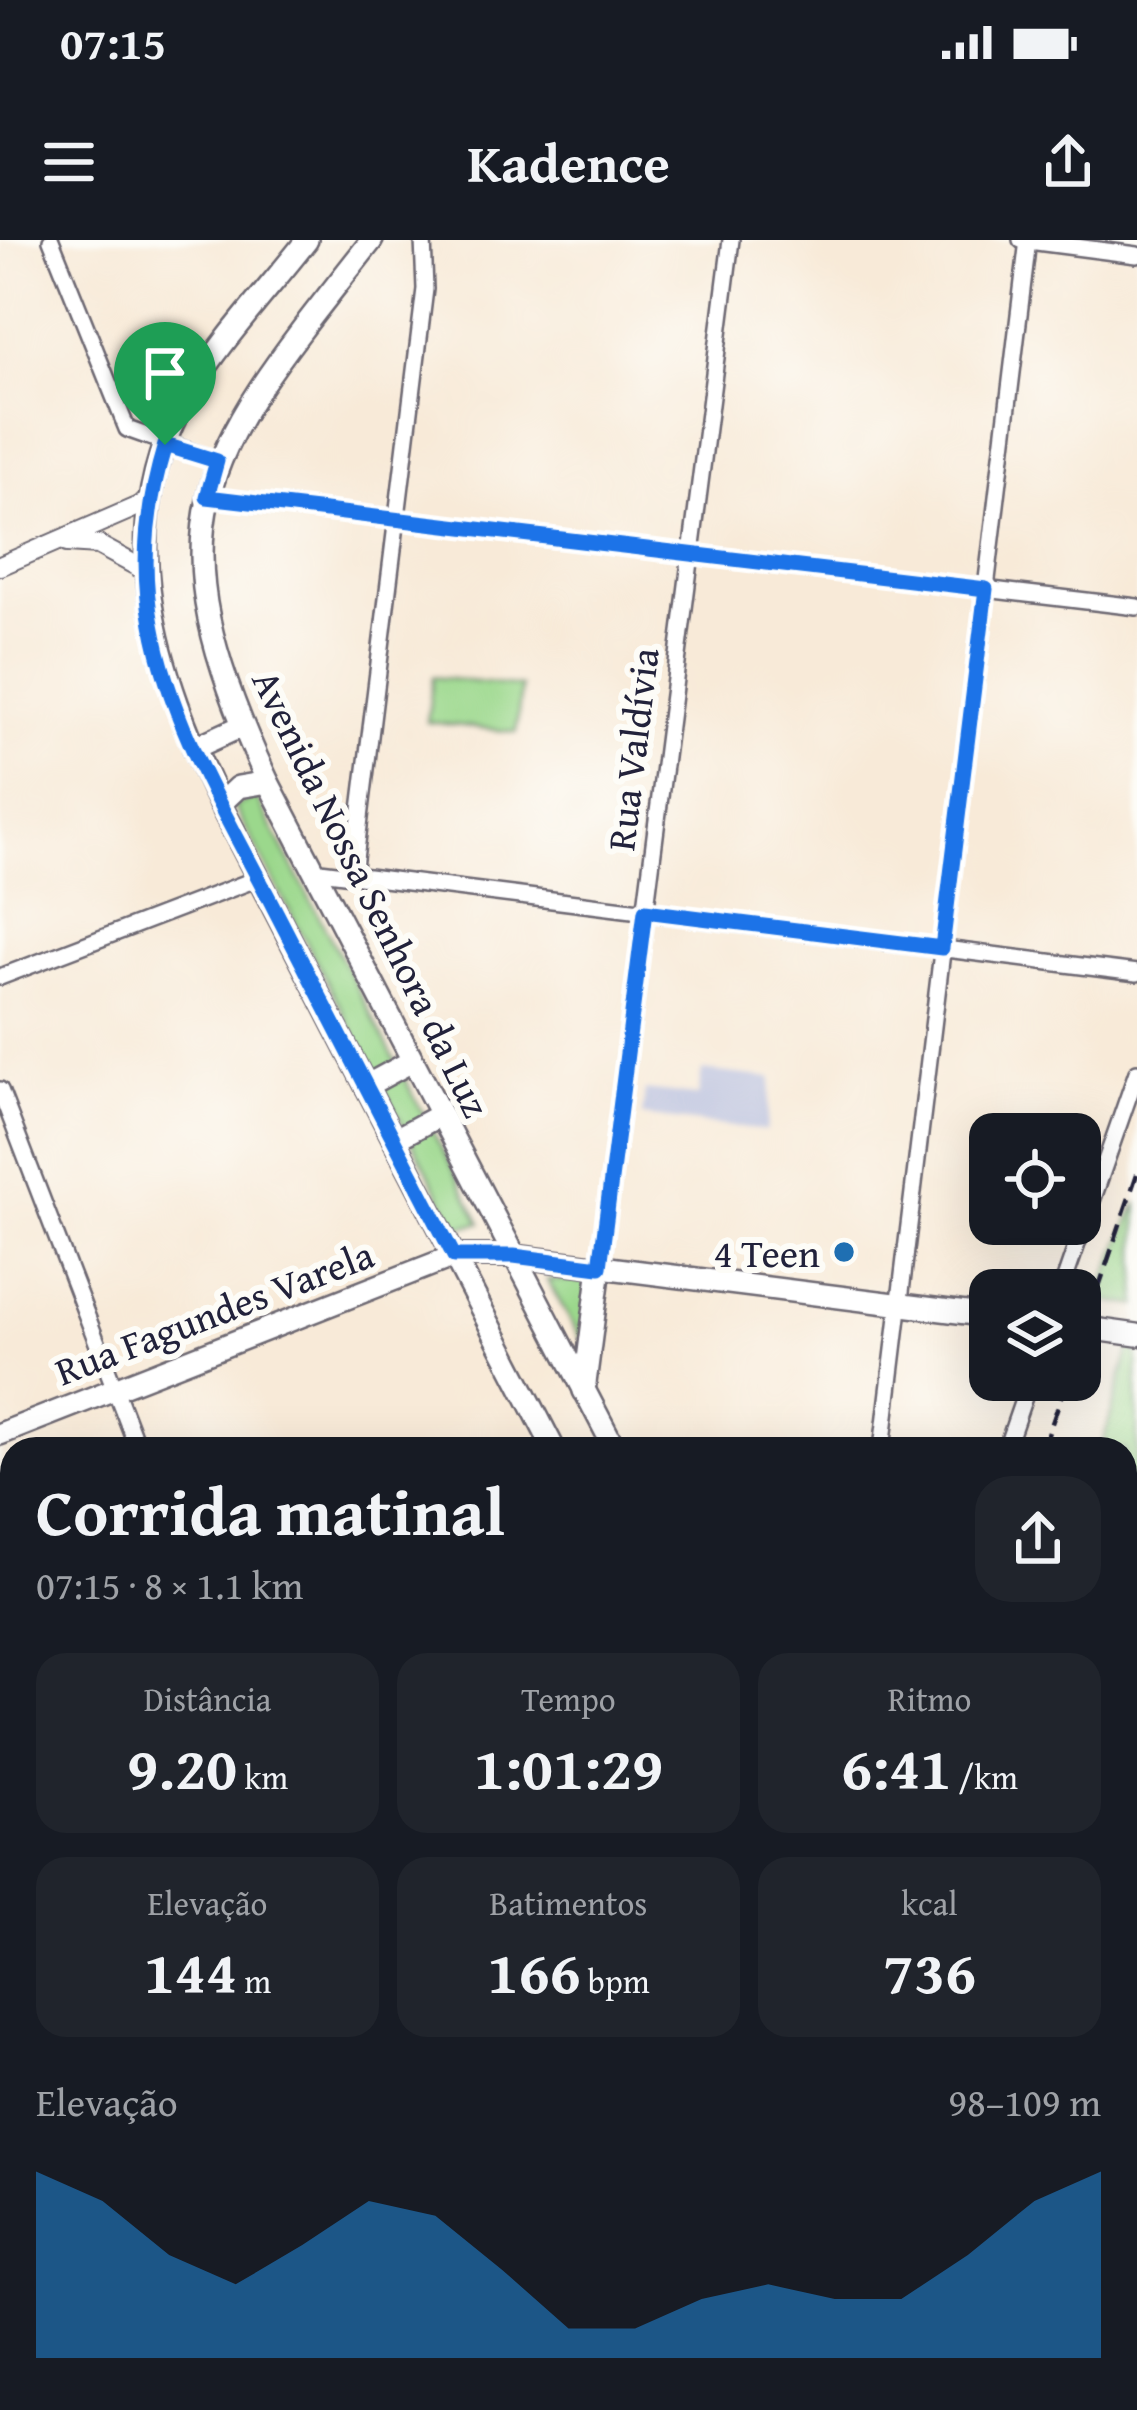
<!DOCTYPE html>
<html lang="pt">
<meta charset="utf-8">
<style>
body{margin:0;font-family:"Gentium Book Plus",serif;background:#20242c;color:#f1f3f6;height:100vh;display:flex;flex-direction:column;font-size:45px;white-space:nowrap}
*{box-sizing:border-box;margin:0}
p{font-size:39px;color:#9ea1a6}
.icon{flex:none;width:66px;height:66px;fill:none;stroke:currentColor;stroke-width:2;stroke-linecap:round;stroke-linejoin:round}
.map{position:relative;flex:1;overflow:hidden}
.panel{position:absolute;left:0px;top:1197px;width:1137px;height:975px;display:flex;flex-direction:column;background:#171b24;border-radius:36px 36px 0 0;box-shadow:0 12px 48px #0002}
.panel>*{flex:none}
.fabs{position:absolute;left:969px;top:873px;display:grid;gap:24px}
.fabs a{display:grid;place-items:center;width:132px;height:132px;border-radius:24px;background:#171b24;box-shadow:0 12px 48px #0002;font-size:60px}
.pin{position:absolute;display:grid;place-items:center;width:102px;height:102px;color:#fff;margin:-123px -51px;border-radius:50% 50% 50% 0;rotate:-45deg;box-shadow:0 0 12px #0007}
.pin .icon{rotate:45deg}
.round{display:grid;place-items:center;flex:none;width:126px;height:126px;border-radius:36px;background:#20242c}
.overview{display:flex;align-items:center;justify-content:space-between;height:204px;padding:0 36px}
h1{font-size:66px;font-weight:700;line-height:90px}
.metrics{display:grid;grid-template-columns:repeat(3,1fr);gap:18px;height:204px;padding:12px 36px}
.metrics div{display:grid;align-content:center;border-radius:30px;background:#20242c;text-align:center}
.metrics b{font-size:60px;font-weight:700}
.metrics small{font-size:33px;font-weight:400}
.metrics p{font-size:33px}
.chart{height:336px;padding:24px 36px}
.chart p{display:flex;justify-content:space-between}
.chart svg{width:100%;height:216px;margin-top:12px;fill:#1f6fb2;opacity:.7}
.status{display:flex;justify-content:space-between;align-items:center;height:84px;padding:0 60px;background:#171b24;direction:ltr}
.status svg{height:33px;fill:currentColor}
header{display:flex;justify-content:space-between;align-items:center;height:156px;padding:0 36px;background:#171b24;font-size:54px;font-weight:700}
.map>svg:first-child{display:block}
</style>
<div class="status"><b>07:15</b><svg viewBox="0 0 49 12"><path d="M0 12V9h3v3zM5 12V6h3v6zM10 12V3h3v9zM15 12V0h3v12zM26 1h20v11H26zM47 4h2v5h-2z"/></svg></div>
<header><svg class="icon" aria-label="menu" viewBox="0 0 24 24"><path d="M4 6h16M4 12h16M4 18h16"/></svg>Kadence<svg class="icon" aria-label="share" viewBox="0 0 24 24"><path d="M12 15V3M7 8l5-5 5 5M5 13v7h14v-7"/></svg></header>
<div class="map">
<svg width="1137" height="2170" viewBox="0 0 1137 2170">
<rect width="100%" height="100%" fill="#fdfcf7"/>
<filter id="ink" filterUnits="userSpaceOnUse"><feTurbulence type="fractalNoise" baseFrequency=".00833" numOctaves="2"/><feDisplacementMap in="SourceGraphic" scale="24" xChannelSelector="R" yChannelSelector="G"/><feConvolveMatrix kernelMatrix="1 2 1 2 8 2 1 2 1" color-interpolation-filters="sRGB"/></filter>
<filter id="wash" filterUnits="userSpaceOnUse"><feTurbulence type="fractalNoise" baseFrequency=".004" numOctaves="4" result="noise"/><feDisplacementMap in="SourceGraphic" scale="48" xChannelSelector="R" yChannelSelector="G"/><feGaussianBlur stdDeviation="2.7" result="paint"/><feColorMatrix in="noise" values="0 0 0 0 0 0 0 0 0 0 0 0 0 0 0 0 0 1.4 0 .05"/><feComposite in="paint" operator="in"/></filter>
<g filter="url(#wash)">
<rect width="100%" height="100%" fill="#f8ead8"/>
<path fill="#bdc3de" d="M702,830L772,838L766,891L642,876L645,850L698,856Z"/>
<g fill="#9bd88c" stroke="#5e7d64" stroke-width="3">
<path d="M433,437L521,447L516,492L427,482Z"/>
<path d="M256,557L481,983L457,987L234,566Z"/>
<path d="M1137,962V1066L1097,1059Z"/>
<path d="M547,1040L589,1041L583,1102L550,1045Z"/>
<path d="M1131,1103L1137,1104V1257L1125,1261V1209H1101Z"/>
<path d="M492,2160H636L630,2170H489Z"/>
</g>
</g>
<g filter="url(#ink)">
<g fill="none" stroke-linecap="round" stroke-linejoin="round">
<g stroke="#6d6872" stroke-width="20">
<g id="minor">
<path d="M51,0L127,189L217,221"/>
<path d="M1021,0L1137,15"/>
<path d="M207,257L1137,367"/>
<path d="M312,630L1137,733"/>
<path d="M353,635L425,49L423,0"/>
<path d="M0,737L259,638"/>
<path d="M0,850L138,1209"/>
<path d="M600,1027L731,0"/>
<path d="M1061,1050L1137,832"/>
<path d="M882,1209L1028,0"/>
<path d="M1006,1209L1030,1140"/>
<path d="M1125,1455L1137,1457"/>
<path d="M0,1638L12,1634"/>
<path d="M1125,1656L1137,1560"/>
<path d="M0,1802L12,1805"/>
<path d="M1125,1814L1137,1815"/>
<path d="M0,1835L12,1857"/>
<path d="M337,2160L347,2170"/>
<path d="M58,2170L70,2160"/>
<path d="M754,2170L755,2160"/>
</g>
</g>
<g stroke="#6d6872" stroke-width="22">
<g id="tertiary">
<path d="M67,303L98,305L146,331"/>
<path d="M0,326L150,261"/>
<path d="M1025,2160L1105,2170"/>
<path d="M363,2170L375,2160"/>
</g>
</g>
<g stroke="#6d6872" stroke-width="26">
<g id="secondary">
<path d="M307,0C268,50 222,99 189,153C107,288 158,434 220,564L554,1209"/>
<path d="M372,0C205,212 143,275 268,542L615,1209"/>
<path d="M194,508L242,486"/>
<path d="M220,564L238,547L268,542"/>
<path d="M366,846L412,821"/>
<path d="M394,900L440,875"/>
<path d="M1080,1087L1137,1095"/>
<path d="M584,1151L600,1027"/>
<path d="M0,1194L454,1016H514L990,1076"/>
<path d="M446,2170L449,2160"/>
<path d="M480,2170L483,2160"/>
</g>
</g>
<use href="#minor" stroke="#fff" stroke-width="15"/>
<use href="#tertiary" stroke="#fff" stroke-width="18"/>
<use href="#secondary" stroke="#fff" stroke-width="21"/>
<g stroke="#22223b" stroke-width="4.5" stroke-dasharray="18 9" stroke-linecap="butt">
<path d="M1080,1103L1137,934"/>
<path d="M1043,1209L1067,1140"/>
<path d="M638,2170L644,2160"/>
</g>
</g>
</g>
<g fill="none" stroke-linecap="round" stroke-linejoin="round" filter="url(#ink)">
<g stroke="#fff" stroke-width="24">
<path id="route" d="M165,205L217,221L207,257L986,349L942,708L645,671L600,1027L514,1016H454C394,900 334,784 274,668C228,578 170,485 152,384C140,324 147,264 165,205Z"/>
</g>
<use href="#route" stroke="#1a73e8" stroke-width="15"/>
</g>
<circle fill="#1f6fb2" stroke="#fdfcf7" stroke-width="4.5" cx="844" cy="1012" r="12"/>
<g text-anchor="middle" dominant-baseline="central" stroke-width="12" stroke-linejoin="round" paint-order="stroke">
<g font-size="39" fill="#22223b" stroke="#fdfcf7">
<text transform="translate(632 509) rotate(-83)">Rua Valdívia</text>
<text transform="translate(372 653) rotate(64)">Avenida Nossa Senhora da Luz</text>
<text transform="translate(214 1072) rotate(-21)">Rua Fagundes Varela</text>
</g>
<g font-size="39" fill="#22223b" stroke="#fdfcf7" text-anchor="end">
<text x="820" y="1012">4 Teen</text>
</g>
</g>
</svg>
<div class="fabs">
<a><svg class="icon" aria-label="locate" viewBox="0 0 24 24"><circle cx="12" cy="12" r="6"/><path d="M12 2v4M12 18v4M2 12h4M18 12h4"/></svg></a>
<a><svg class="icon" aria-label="layers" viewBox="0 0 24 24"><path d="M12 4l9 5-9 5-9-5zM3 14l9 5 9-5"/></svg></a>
</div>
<div class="pin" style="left:165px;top:205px;background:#1e9e55"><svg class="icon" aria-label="arrive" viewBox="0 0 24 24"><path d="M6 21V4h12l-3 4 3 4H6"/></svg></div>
<section class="panel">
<div class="overview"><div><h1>Corrida matinal</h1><p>07:15 · 8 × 1.1 km</p></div><a class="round"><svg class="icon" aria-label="share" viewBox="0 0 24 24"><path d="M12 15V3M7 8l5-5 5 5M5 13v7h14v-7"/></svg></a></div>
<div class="metrics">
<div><p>Distância</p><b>9.20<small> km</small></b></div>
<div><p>Tempo</p><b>1:01:29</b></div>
<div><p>Ritmo</p><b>6:41<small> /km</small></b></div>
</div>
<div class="metrics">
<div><p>Elevação</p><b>144<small> m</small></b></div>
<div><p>Batimentos</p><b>166<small> bpm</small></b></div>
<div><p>kcal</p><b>736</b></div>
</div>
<div class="chart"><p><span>Elevação</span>98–109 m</p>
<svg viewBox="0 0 160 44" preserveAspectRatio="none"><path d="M0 44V6L10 12L20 23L30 29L40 21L50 12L60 15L70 26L80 38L90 38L100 32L110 29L120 32L130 32L140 23L150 12L160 6V44z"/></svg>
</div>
</section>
</div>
